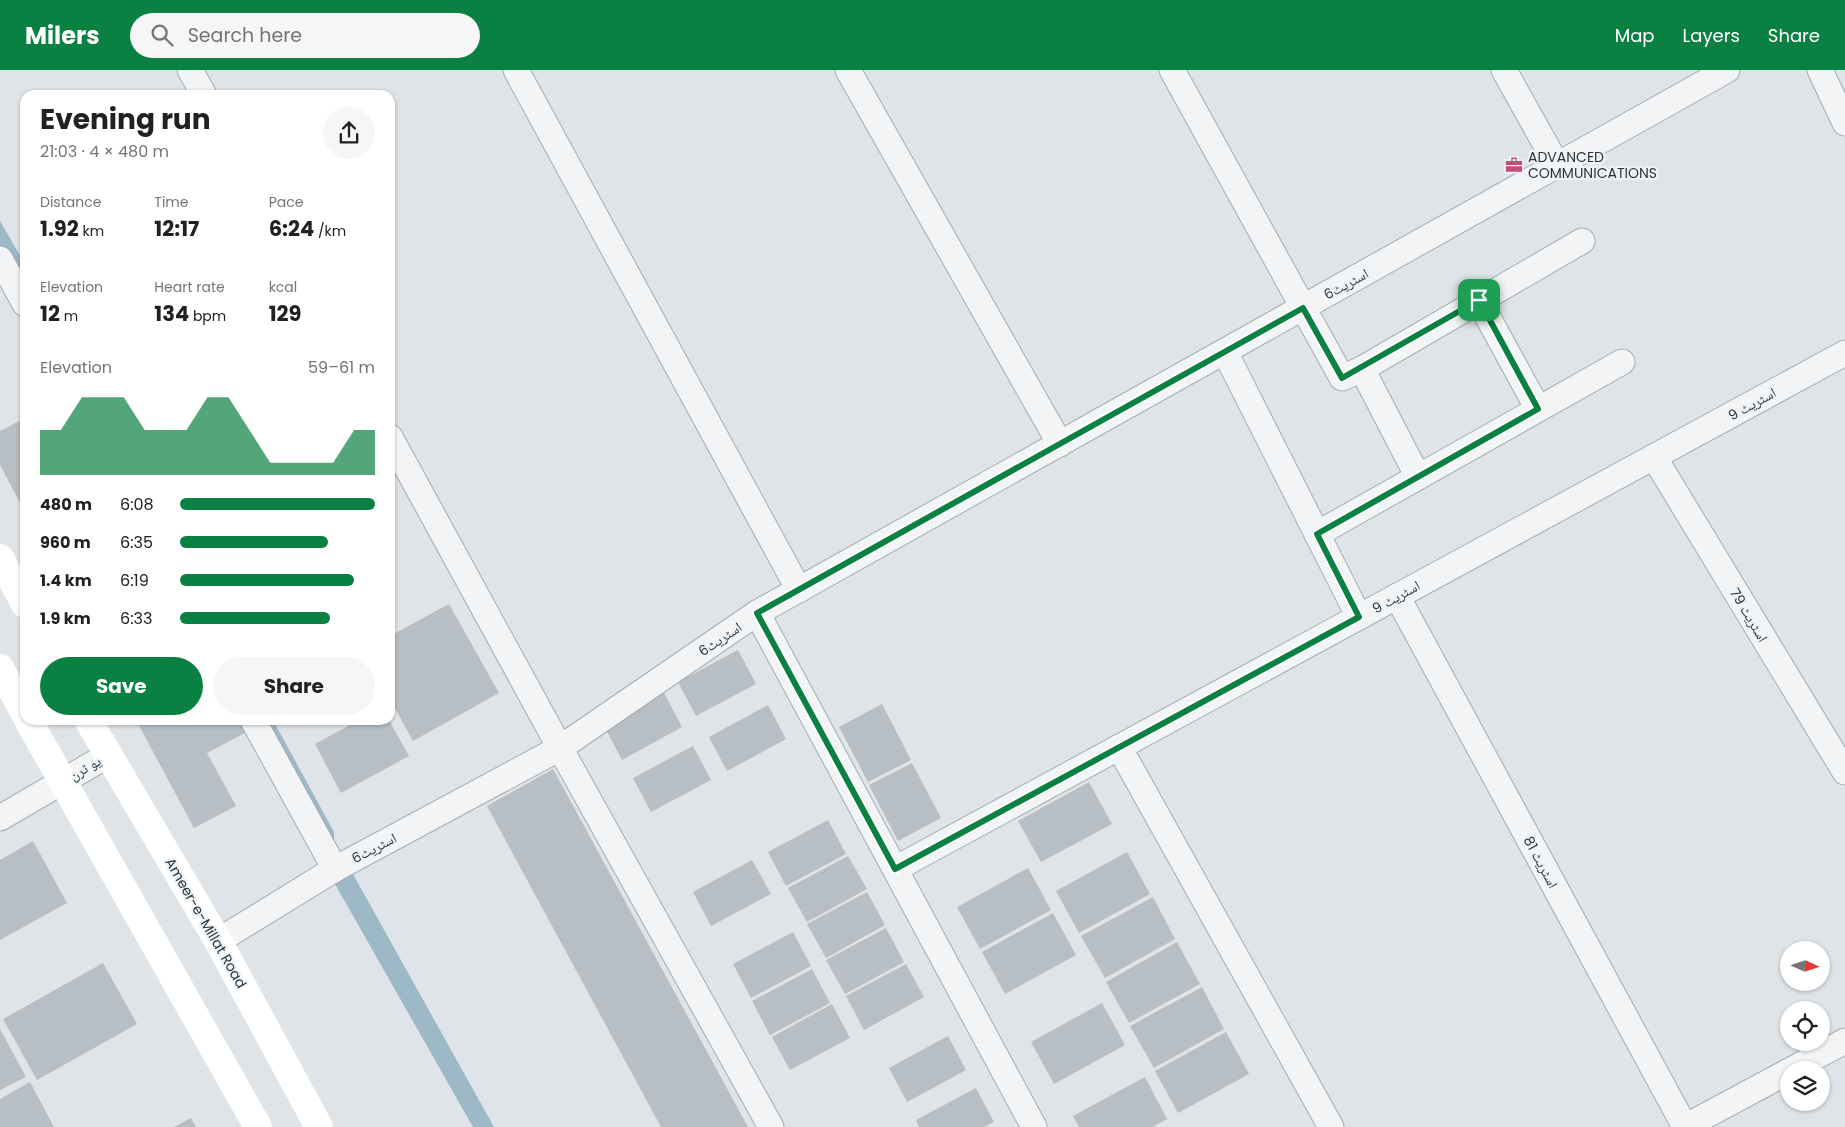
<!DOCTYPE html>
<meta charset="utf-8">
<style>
body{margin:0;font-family:Poppins,"Noto Naskh Arabic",sans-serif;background:#f6f6f6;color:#202124;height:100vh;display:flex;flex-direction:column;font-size:19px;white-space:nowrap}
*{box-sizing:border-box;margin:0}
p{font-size:16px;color:#757577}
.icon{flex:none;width:28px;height:28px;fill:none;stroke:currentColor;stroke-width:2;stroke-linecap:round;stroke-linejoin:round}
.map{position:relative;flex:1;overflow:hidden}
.details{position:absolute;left:20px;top:20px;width:375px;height:635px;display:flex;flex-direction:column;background:#fff;border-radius:15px;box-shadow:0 1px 4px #0004}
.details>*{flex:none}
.needle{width:32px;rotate:93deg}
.controls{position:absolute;left:1780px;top:871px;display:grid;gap:10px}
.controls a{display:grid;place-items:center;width:50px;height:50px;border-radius:50%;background:#fff;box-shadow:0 1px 4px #0004;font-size:25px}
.pin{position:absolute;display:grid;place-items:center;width:42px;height:42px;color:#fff;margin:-21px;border-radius:10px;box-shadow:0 2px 8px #0006}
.round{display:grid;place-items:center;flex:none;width:52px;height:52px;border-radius:26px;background:#f6f6f6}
.summary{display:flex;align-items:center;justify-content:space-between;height:85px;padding:0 20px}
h1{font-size:28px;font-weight:700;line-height:38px}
.metrics{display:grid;grid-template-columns:repeat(3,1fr);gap:8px;height:85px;padding:5px 20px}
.metrics div{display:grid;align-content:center}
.metrics b{font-size:21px;font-weight:700}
.metrics small{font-size:14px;font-weight:400}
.metrics p{font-size:14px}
.chart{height:140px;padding:10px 20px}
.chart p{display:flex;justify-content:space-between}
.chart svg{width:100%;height:90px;margin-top:5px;fill:#0b8043;opacity:.7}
.action{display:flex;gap:10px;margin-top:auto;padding:10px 20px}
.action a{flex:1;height:58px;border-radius:30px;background:#0b8043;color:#fff;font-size:20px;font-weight:700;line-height:58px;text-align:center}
.action a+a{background:#f6f6f6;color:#202124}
ul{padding:0 20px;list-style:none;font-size:16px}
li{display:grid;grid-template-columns:80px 60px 1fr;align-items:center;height:38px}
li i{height:12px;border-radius:6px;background:#0b8043}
header{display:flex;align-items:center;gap:30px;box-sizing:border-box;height:70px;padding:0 25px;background:#0b8043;color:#fff}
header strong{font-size:24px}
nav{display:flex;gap:28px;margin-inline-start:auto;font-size:18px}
.search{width:350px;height:45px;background:#f6f6f6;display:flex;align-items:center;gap:12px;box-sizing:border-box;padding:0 18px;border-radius:28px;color:#757577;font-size:19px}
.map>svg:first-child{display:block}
</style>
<header>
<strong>Milers</strong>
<div class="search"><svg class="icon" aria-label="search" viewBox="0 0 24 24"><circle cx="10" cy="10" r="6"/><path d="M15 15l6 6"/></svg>Search here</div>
<nav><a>Map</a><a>Layers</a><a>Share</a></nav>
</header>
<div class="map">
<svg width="1845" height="1057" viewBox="0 0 1845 1057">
<rect width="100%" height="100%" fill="#dfe4e8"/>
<g fill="#9db8c6">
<path d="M0,151L25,194V236L0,197Z"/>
<path d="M253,650H273L334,762L335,799Z"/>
<path d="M349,797L494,1057H473L331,807Z"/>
</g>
<g fill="#b7bec4">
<path d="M25,348V442L0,395V361Z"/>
<path d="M449,534L499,623L413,671L390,629V566Z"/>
<path d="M738,580L756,614L696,646L678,612Z"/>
<path d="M664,623L682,657L622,690L604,656Z"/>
<path d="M882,634L911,690L868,712L839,657Z"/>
<path d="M768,635L786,669L727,701L709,667Z"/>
<path d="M136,650H238L245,663L207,683L236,736L194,758Z"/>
<path d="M359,650H389L409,686L341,723L315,674Z"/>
<path d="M693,676L711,710L651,742L633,708Z"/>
<path d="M912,693L941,748L898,771L869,715Z"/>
<path d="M553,699L748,1057H661L487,736Z"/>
<path d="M1089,712L1112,754L1041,792L1018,751Z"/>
<path d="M828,750L846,784L786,816L768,782Z"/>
<path d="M33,771L67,833L0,870V790Z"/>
<path d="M1127,782L1150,824L1079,863L1056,821Z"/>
<path d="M848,786L867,819L807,852L788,818Z"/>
<path d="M752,790L771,824L711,856L693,822Z"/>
<path d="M1028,798L1051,840L980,879L957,837Z"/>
<path d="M867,822L885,855L826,888L807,854Z"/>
<path d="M1153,827L1175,869L1105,908L1081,866Z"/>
<path d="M1053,843L1076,885L1005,924L982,882Z"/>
<path d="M886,858L904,892L845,924L826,890Z"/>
<path d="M793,862L811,896L751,928L733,894Z"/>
<path d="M1177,872L1200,914L1129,953L1106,912Z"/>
<path d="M103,893L137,954L37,1010L3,949Z"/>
<path d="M906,894L924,927L864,960L846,926Z"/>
<path d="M812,899L830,933L770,965L752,931Z"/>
<path d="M1202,917L1224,959L1154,998L1130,956Z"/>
<path d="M1102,933L1125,975L1054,1014L1031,972Z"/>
<path d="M832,934L850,968L790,1000L772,967Z"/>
<path d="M0,959L26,1007L0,1020Z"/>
<path d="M1226,962L1249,1004L1178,1043L1155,1001Z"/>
<path d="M948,966L966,1000L907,1032L889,998Z"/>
<path d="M1145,1007L1167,1049L1153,1057H1079L1073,1046Z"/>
<path d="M30,1012L54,1057H0V1029Z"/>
<path d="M976,1018L994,1052L984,1057H919L916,1050Z"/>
<path d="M191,1048L196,1057H174Z"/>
</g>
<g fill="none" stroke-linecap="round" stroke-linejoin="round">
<g stroke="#a5acb2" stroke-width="27">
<g id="minor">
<path d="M190,0L204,25"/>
<path d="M516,0L799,520"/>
<path d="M848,0L1060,374"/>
<path d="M1172,0L1342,308L1362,299L1582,171"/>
<path d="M1504,0L1557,95"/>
<path d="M1820,0L1845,53"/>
<path d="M0,189L25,234"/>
<path d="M1479,231L1538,339"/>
<path d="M1225,282L1359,547"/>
<path d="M1362,299L1418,407"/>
<path d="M390,367L560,678L771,1057"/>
<path d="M1654,387L1845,702"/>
<path d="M1317,464L1622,292"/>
<path d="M1397,526L1685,1057"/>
<path d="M757,543L1034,1057"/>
<path d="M253,650L335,799"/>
<path d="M1119,677L1331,1057"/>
<path d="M0,748L108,685"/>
<path d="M895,799L1845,283"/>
<path d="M218,871L335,799L560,678L757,543L1727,0"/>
<path d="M1791,1000L1845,971"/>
<path d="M1685,1057L1789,1001"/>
</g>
</g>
<use href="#minor" stroke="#f2f4f6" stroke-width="25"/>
<g stroke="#fff" stroke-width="28">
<path d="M0,488L25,534"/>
<path d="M0,598L25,644"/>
<path d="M28,650L258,1057"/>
<path d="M88,650L218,871L319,1057"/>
</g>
</g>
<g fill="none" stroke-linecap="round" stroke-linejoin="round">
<g stroke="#fff" stroke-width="10">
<path id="route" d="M1479,230L1538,339L1317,464L1359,547L895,799L757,543L1303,238L1342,308Z"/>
</g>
<use href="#route" stroke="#0b8043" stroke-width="6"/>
</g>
<defs>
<g id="office-bare" transform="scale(1.35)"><path d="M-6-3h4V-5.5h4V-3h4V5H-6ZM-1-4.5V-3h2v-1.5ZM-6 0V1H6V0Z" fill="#c54c75" stroke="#eff3f5" stroke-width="2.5" paint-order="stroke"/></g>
</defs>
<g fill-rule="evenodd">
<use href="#office-bare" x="1514" y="95"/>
</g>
<g text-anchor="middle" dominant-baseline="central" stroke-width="4.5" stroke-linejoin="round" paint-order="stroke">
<g font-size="14" fill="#29353e" stroke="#eff3f5" text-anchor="start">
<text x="1528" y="87">ADVANCED<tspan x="1528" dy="16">COMMUNICATIONS</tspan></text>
</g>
<g font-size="14" fill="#29353e" stroke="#eff3f5">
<text transform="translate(1346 214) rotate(-29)">اسٹریٹ6</text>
<text transform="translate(1752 334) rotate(-29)">اسٹریٹ 9</text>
<text transform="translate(1396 527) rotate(-29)">اسٹریٹ 9</text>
<text transform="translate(1749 545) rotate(59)">اسٹریٹ 79</text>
<text transform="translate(720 569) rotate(-34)">اسٹریٹ6</text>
<text transform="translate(85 698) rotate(-30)">یو ٹرن</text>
<text transform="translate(374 778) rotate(-28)">اسٹریٹ6</text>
<text transform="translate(1541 792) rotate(62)">اسٹریٹ 81</text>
<text transform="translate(206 853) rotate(60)">Ameer-e-Millat Road</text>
</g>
</g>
</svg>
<div class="controls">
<a><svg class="needle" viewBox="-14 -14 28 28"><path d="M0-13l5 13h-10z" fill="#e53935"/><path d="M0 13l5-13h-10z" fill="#757577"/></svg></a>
<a><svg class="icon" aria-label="locate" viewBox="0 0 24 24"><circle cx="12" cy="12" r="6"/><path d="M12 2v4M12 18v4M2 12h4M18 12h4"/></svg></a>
<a><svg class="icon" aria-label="layers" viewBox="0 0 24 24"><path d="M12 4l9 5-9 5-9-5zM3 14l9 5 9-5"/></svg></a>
</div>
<div class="pin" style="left:1479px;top:230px;background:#1e9e55"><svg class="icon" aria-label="arrive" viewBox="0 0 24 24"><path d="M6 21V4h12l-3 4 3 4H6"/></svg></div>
<section class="details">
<div class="summary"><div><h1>Evening run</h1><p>21:03 · 4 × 480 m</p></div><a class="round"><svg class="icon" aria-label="share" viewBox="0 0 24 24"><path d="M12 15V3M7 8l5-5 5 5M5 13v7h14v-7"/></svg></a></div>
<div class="metrics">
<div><p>Distance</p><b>1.92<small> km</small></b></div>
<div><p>Time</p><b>12:17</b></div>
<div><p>Pace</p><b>6:24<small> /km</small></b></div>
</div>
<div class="metrics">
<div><p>Elevation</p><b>12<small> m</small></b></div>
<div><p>Heart rate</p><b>134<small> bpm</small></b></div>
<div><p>kcal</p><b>129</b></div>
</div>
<div class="chart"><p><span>Elevation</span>59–61 m</p>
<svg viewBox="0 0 160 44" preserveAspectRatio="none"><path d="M0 44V22L10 22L20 6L30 6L40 6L50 22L60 22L70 22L80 6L90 6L100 22L110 38L120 38L130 38L140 38L150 22L160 22V44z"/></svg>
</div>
<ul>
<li><b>480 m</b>6:08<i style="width:100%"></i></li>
<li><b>960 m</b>6:35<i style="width:76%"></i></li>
<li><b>1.4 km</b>6:19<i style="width:89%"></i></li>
<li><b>1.9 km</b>6:33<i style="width:77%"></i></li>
</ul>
<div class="action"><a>Save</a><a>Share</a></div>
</section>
</div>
